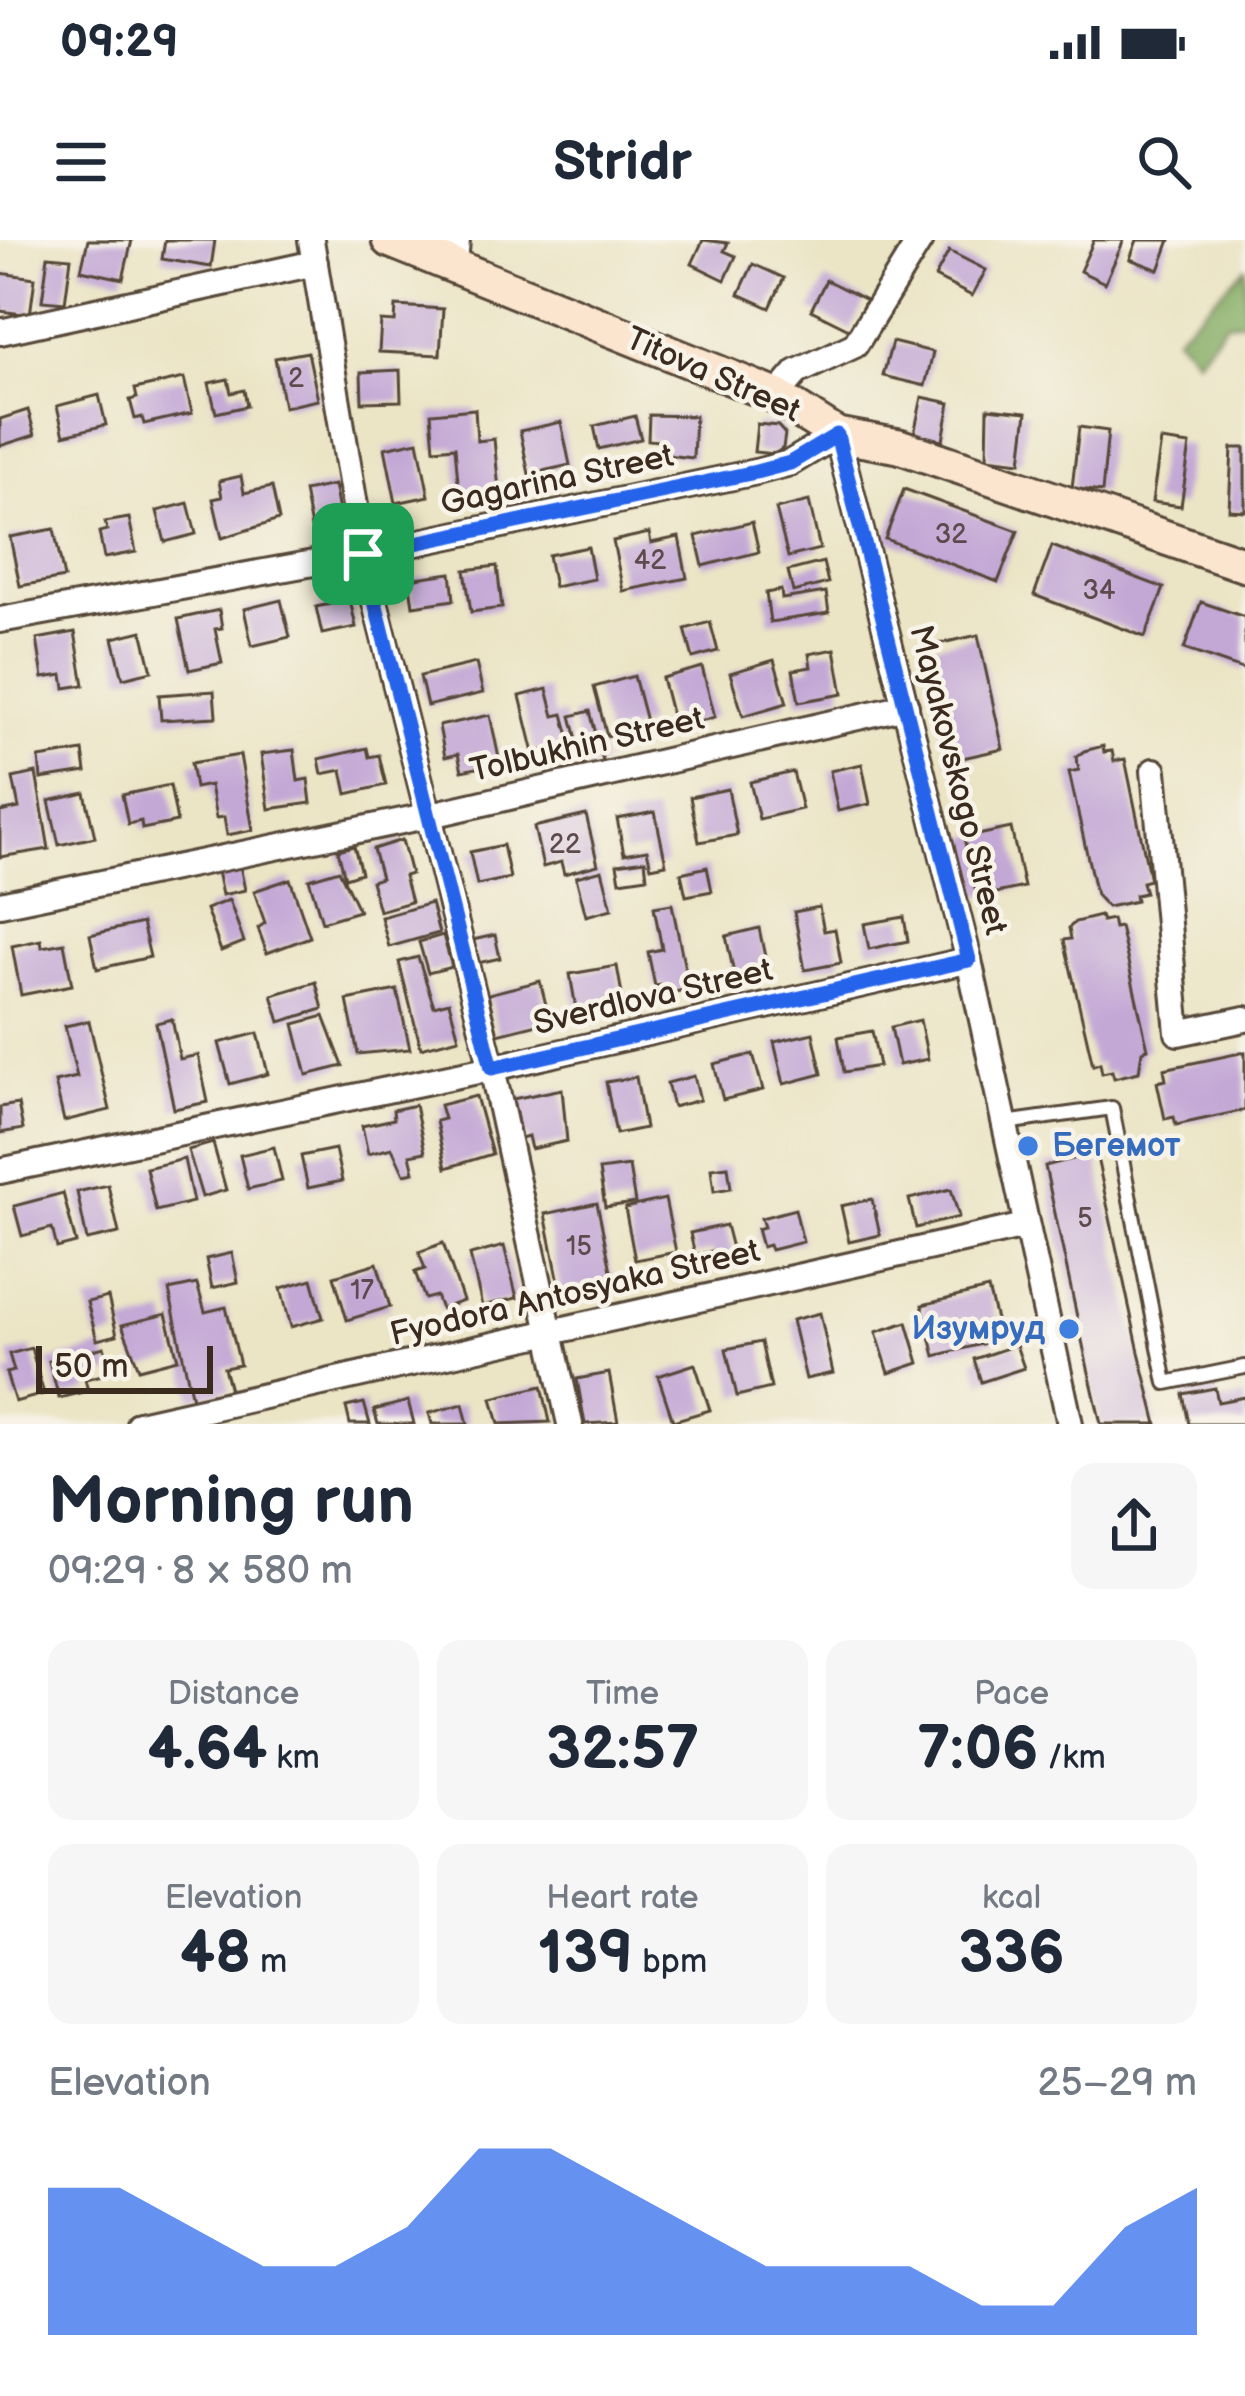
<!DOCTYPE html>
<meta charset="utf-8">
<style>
body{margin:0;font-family:"Balsamiq Sans",sans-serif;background:#f6f6f7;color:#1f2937;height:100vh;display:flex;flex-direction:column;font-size:45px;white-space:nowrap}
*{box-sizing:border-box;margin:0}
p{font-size:39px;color:#747a83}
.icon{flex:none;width:66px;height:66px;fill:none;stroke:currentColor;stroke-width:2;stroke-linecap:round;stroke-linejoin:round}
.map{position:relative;height:1184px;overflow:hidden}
.side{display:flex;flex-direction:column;background:#fff;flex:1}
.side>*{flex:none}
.scale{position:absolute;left:36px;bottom:30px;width:177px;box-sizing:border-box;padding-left:12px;border:6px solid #3b2a1e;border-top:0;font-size:33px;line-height:42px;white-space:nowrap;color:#3b2a1e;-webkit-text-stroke:9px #f7f3e8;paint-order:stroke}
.pin{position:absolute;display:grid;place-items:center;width:102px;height:102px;color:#fff;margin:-51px;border-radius:24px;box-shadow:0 6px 18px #0006}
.round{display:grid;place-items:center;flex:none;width:126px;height:126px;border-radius:24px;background:#f6f6f7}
.summary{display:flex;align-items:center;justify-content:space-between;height:204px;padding:0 48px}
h1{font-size:66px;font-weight:800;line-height:90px}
.stats{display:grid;grid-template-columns:repeat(3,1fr);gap:18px;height:204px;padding:12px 48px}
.stats div{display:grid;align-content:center;border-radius:24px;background:#f6f6f7;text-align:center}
.stats b{font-size:60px;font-weight:800}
.stats small{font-size:33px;font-weight:400}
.stats p{font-size:33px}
.chart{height:336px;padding:24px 48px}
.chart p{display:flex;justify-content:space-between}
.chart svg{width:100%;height:216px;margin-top:12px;fill:#2563eb;opacity:.7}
.status{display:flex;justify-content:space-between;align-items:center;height:84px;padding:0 60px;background:#fff;direction:ltr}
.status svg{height:33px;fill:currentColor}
header{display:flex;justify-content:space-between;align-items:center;height:156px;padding:0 48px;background:#fff;font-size:54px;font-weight:800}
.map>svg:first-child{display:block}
</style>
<div class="status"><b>09:29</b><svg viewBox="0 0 49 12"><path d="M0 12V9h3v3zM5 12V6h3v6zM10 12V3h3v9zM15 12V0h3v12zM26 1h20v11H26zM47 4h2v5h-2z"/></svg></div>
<header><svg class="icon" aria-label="menu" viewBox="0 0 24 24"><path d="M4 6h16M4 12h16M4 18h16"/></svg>Stridr<svg class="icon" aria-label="search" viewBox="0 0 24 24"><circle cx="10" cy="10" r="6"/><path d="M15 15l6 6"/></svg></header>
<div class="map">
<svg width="1245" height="1184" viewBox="0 0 1245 1184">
<rect width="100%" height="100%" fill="#f7f3e8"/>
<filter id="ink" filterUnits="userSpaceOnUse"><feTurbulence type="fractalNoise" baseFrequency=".00833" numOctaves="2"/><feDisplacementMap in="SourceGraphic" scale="24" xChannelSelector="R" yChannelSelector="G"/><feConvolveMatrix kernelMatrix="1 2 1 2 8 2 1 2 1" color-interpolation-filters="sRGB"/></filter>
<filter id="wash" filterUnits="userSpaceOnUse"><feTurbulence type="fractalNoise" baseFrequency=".004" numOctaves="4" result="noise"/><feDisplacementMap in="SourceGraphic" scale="48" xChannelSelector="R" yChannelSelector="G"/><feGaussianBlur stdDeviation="2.7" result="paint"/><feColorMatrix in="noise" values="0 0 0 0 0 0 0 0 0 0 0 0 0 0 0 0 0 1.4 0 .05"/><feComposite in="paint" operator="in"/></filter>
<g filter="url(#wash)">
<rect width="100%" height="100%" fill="#ebe4c5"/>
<path fill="#83ac63" stroke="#5f6b40" stroke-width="3" d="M1245,28V81L1226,83L1197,120L1176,96Z"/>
<g id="blocks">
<g fill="#c3a8d5">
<path d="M88,0H132L123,39L81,30Z"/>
<path d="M165,0H215L211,27L162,19Z"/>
<path d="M703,0L728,3L724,11L736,16L725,40L692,24Z"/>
<path d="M1094,0H1124L1105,43L1080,31Z"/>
<path d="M1137,0H1170L1159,30L1130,19Z"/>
<path d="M949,11L986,30L972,56L935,37Z"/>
<path d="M48,16L71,18L65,63L42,61Z"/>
<path d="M753,24L784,38L770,68L739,54Z"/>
<path d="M0,33L35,38L30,75L0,71Z"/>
<path d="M826,40L866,60L851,90L811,70Z"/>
<path d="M396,66L443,69L440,115L379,112L381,81L395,82Z"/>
<path d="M892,102L933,112L925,146L883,136Z"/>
<path d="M308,112L318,160L284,167L275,118Z"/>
<path d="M400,130L401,161L362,162L361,132Z"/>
<path d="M184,138L192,173L144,184L142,177L135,179L130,160L137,158L135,149Z"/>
<path d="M228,139L231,153L244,150L247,166L216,173L209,143Z"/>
<path d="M99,155L106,185L64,195L57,166Z"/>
<path d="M922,157L950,163L943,200L914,194Z"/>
<path d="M988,168L1027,172L1021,222L987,218Z"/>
<path d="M475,169L477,201L494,199L499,250L459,253L455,207L434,209L431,173Z"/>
<path d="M28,170L35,195L0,206V179Z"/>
<path d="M649,175L695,176L693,218L658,214L659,201L648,200Z"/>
<path d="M635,176L641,199L599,209L594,186Z"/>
<path d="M561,182L570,225L529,234L520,191Z"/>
<path d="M757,184L778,186L785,194L783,208L775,214L754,212Z"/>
<path d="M1079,187L1108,191L1102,252L1072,248Z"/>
<path d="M418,201L429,256L396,263L385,208Z"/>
<path d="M1161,201L1190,205L1181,266L1152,262Z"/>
<path d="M1232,208H1245V271L1229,270Z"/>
<path d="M241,236L244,253L272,247L279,280L222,298L213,259L222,257L219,241Z"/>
<path d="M334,245L342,287L312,293L304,251Z"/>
<path d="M904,249L1018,291L998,342L885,299Z"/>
<path d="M809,261L820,309L788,317L776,269Z"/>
<path d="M188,263L196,294L165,302L157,271Z"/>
<path d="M129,278L136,312L104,318L99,292L107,290L105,282Z"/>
<path d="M752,282L759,312L703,326L696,296Z"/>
<path d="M54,289L64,338L20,346L10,297Z"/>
<path d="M649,293L651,303L679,297L687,338L623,351L613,301Z"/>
<path d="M1052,306L1164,348L1145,397L1034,355Z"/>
<path d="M588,307L594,339L554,347L548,315Z"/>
<path d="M823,322L828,343L793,352L788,331Z"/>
<path d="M497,326L502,368L471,372L465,330Z"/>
<path d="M451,333L454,360L413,366L409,339Z"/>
<path d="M781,350L782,359L826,352L829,373L770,382L766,353Z"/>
<path d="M281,360L290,397L252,406L244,369Z"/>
<path d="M350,360L356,387L322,394L316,367Z"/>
<path d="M1201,362L1245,377V430L1184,409Z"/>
<path d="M219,370L222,388L215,389L222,423L189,430L178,379Z"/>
<path d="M710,382L718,411L693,418L685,389Z"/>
<path d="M142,391L152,431L123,438L113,398Z"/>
<path d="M75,392L84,445L65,448L63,435L43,438L37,399Z"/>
<path d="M978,395L1003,509L949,521L924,407Z"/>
<path d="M835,409L843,454L799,462L793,430L811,427L809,414Z"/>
<path d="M774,420L787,463L743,476L730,433Z"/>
<path d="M476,423L483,453L427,466L420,436Z"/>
<path d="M702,427L715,477L675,488L662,438Z"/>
<path d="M634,436L647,485L607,496L594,447Z"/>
<path d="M547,449L554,476L563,474L571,503L534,513L520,456Z"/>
<path d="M214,451L216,477L161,480L159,455Z"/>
<path d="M590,471L604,525L585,530L571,476Z"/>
<path d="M490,475L500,523L462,531L458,514L445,517L439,486Z"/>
<path d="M1103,506L1104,512L1112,511L1114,521L1125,519L1150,640L1142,642L1145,653L1135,655L1136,661L1107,667L1096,655L1069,532L1079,530L1076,517L1084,511Z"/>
<path d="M367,508L369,517L379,515L386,545L347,554L342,530L322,534L319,519Z"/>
<path d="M294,510L298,541L308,539L311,563L269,569L261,514Z"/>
<path d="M83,511L86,532L41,539L39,518Z"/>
<path d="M240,515L253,590L227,595L224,577L216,578L210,545L195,548L191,523Z"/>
<path d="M862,524L870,564L838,571L830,531Z"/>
<path d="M793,532L802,569L759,579L750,542Z"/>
<path d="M36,533L49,609L0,617V572L19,568L13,538Z"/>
<path d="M170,545L177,582L142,589L141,581L128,584L122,555Z"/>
<path d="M728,549L737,595L699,602L690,557Z"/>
<path d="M85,553L95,597L59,605L49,561Z"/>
<path d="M655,572L666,624L651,627L647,610L624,614L617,579Z"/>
<path d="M586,575L598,625L564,634L561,622L543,627L534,587Z"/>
<path d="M1011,588L1024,647L977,657L964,598Z"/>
<path d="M402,600L411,634L404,636L411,662L379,671L371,641L381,638L373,609Z"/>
<path d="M503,605L510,638L477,645L470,612Z"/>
<path d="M354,606L361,633L345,638L338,610Z"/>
<path d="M645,620L647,637L620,641L617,624Z"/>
<path d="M240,626L245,650L222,655L217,631Z"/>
<path d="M707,627L712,651L686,656L681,633Z"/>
<path d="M339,630L359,671L322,682L309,639Z"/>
<path d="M602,630L612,669L586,676L576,637Z"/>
<path d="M290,639L310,697L267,713L258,688L265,683L254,651Z"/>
<path d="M229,660L244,702L221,711L206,669Z"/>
<path d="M431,663L439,693L389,707L381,677Z"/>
<path d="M672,664L689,749L665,754L663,745L655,746L648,712L662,709L654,667Z"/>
<path d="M819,667L824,691L835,689L841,723L805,730L794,672Z"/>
<path d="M1100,676L1102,681L1112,679L1114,688L1120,687L1148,809L1142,811L1139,832L1114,838L1112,831L1102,833L1100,823L1093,825L1064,700L1071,699L1069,688L1075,682Z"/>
<path d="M904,677L908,701L869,709L864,684Z"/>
<path d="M142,683L150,717L97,729L90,695Z"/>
<path d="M759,688L769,736L736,743L726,696Z"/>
<path d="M443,695L452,727L428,733L419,702Z"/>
<path d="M495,695L500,718L478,723L473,700Z"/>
<path d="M41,700L42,707L64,703L72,745L21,755L12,706Z"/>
<path d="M418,717L434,766L449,762L459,798L421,808L399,722Z"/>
<path d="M617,726L624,766L577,774L570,734Z"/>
<path d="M540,741L550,781L498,794L488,754Z"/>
<path d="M316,742L323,769L280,782L272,755Z"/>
<path d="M397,750L410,809L358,814L347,760Z"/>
<path d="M324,776L343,826L307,835L294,784Z"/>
<path d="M172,779L180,819L198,815L208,862L174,869L156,783Z"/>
<path d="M920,780L928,819L899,825L891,787Z"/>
<path d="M89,781L110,870L64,881L55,842L77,837L65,786Z"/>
<path d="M872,791L879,826L844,832L838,797Z"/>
<path d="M258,793L268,834L230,844L219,803Z"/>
<path d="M813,793L822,834L784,844L774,802Z"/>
<path d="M1245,812V870L1176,885L1174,877L1165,879L1157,842L1166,840L1164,829Z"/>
<path d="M753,814L763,850L723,860L714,824Z"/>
<path d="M694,836L700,860L673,867L667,843Z"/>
<path d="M636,837L645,888L616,894L606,842Z"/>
<path d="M562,849L567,901L531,909L528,896L521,898L513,859Z"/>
<path d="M476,856L492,914L446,928L436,881L444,879L440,865Z"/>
<path d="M18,864L23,889L0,893V867Z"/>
<path d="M415,865L425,912L410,915L414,932L404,934L392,908L368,914L362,886L394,879L393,870Z"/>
<path d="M213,903L226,950L202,957L188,910Z"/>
<path d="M274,907L282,941L248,949L240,915Z"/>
<path d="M335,909L342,941L308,948L301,916Z"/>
<path d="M1096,913L1139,1112L1157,1184H1101L1087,1124L1045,926Z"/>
<path d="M184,919L193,962L156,971L146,928Z"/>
<path d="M629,926L635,963L605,967L599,930Z"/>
<path d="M728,926L731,948L714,951L711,928Z"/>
<path d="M108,945L119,993L87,1000L77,952Z"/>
<path d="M951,949L959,977L916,988L909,959Z"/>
<path d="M63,953L76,1003L57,1008L52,988L22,996L14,966Z"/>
<path d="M665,959L676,1012L635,1020L625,968Z"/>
<path d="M872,959L880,995L849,1002L841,966Z"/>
<path d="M597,963L613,1040L561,1052L545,974Z"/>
<path d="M795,969L803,1002L771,1010L769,1005L762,1007L757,989L764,987L761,978Z"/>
<path d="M726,985L735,1020L715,1025L712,1011L695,1015L690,993Z"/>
<path d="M443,1003L463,1061L441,1069L436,1056L425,1059L415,1032L425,1029L419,1012Z"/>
<path d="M504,1006L517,1058L482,1066L470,1015Z"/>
<path d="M232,1013L238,1042L212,1048L206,1019Z"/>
<path d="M377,1023L390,1067L347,1080L334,1036Z"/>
<path d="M312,1039L323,1078L291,1087L281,1048Z"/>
<path d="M197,1044L205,1072L226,1067L240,1125L224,1128L230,1150L192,1159L169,1050Z"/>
<path d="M988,1049L1001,1099L935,1116L922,1065Z"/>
<path d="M108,1057L117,1095L97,1100L87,1062Z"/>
<path d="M820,1073L833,1133L806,1139L792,1080Z"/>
<path d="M166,1074L178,1119L139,1129L122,1085Z"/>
<path d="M907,1082L919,1123L889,1133L876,1092Z"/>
<path d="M761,1102L771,1148L737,1156L726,1109Z"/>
<path d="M1016,1105L1024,1128L981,1142L974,1119Z"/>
<path d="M104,1107L111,1133L85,1139L88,1151L59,1158L49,1121Z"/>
<path d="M31,1108L44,1154L15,1162L6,1133L14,1131L9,1114Z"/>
<path d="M695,1124L710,1170L673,1181L658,1136Z"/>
<path d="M609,1133L618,1182L585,1184L577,1139Z"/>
<path d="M542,1146L550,1182L499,1184L492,1158Z"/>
<path d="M1215,1148L1218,1162L1245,1157V1184H1189L1183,1154Z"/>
<path d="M408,1161L414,1184H378L374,1170Z"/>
<path d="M364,1163L370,1184H350L346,1167Z"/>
<path d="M463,1164L468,1184H432L429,1173Z"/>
</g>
</g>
</g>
<g filter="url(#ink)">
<use href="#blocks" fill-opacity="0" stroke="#554637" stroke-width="3"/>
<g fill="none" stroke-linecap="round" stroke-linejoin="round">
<g stroke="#554637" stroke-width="18">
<path id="lane" d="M1005,883L1112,868L1166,1143L1245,1127"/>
</g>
<g stroke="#554637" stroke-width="30">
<g id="street">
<path d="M311,0L363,314L492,828L570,1184"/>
<path d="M455,24L457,0"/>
<path d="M0,92L315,23"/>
<path d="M776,156L797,132L855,105L920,0"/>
<path d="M0,380L363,314L756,232L790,223L837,195L969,720L1070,1184"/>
<path d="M1154,531L1178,793L1245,779"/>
<path d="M0,664L431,575L906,466"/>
<path d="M0,931L492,828L969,720"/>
<path d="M139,1184L1025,986"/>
</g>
</g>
<g stroke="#554637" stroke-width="39">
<path id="secondary" d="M389,0L776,156L837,195L899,206L1245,325"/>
</g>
<use href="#lane" stroke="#fff" stroke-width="12"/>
<use href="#street" stroke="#fff" stroke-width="24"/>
<use href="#secondary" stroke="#fbe5cf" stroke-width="33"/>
</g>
</g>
<g fill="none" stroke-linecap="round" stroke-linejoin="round" filter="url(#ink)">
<g stroke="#fff" stroke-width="24">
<path id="route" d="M837,195L969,720L492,828L363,314L756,232L790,223Z"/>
</g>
<use href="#route" stroke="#2563eb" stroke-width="15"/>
</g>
<g fill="#3f7fe0" stroke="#f7f3e8" stroke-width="4.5">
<circle cx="1028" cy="906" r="12"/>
<circle cx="1069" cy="1089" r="12"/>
</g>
<g text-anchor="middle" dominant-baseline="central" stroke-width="9" stroke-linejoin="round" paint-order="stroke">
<g font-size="27" fill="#5d4a4c">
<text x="296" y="139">2</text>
<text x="951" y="295">32</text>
<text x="650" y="321">42</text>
<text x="1099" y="351">34</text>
<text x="565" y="605">22</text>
<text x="1085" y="979">5</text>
<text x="579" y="1007">15</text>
<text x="362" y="1051">17</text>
</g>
<g font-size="33" fill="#3b2a1e" stroke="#f7f3e8">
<text transform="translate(713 135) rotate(24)">Titova Street</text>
<text transform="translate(557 240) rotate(-12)">Gagarina Street</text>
<text transform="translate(587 505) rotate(-13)">Tolbukhin Street</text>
<text transform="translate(958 540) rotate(76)">Mayakovskogo Street</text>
<text transform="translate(653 757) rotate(-13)">Sverdlova Street</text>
<text transform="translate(575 1053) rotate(-13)">Fyodora Antosyaka Street</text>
</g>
<g font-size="33" font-weight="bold" fill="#366cbe" stroke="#f7f3e8" text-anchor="start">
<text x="1052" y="906">Бегемот</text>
<text x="1045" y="1089" text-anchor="end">Изумруд</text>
</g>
</g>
</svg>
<div class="scale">50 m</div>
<div class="pin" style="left:363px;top:314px;background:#1e9e55"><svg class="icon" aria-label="arrive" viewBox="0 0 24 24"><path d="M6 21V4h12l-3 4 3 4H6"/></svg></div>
</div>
<section class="side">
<div class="summary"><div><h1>Morning run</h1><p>09:29 · 8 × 580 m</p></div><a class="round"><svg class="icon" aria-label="share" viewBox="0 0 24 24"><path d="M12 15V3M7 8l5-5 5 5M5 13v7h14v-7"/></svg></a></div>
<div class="stats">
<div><p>Distance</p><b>4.64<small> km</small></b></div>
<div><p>Time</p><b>32:57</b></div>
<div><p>Pace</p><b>7:06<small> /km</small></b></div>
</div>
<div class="stats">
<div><p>Elevation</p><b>48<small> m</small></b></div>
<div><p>Heart rate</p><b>139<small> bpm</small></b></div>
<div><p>kcal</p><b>336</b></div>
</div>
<div class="chart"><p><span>Elevation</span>25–29 m</p>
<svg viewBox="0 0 160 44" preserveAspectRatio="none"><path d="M0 44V14L10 14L20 22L30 30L40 30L50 22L60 6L70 6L80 14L90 22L100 30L110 30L120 30L130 38L140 38L150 22L160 14V44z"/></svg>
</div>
</section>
